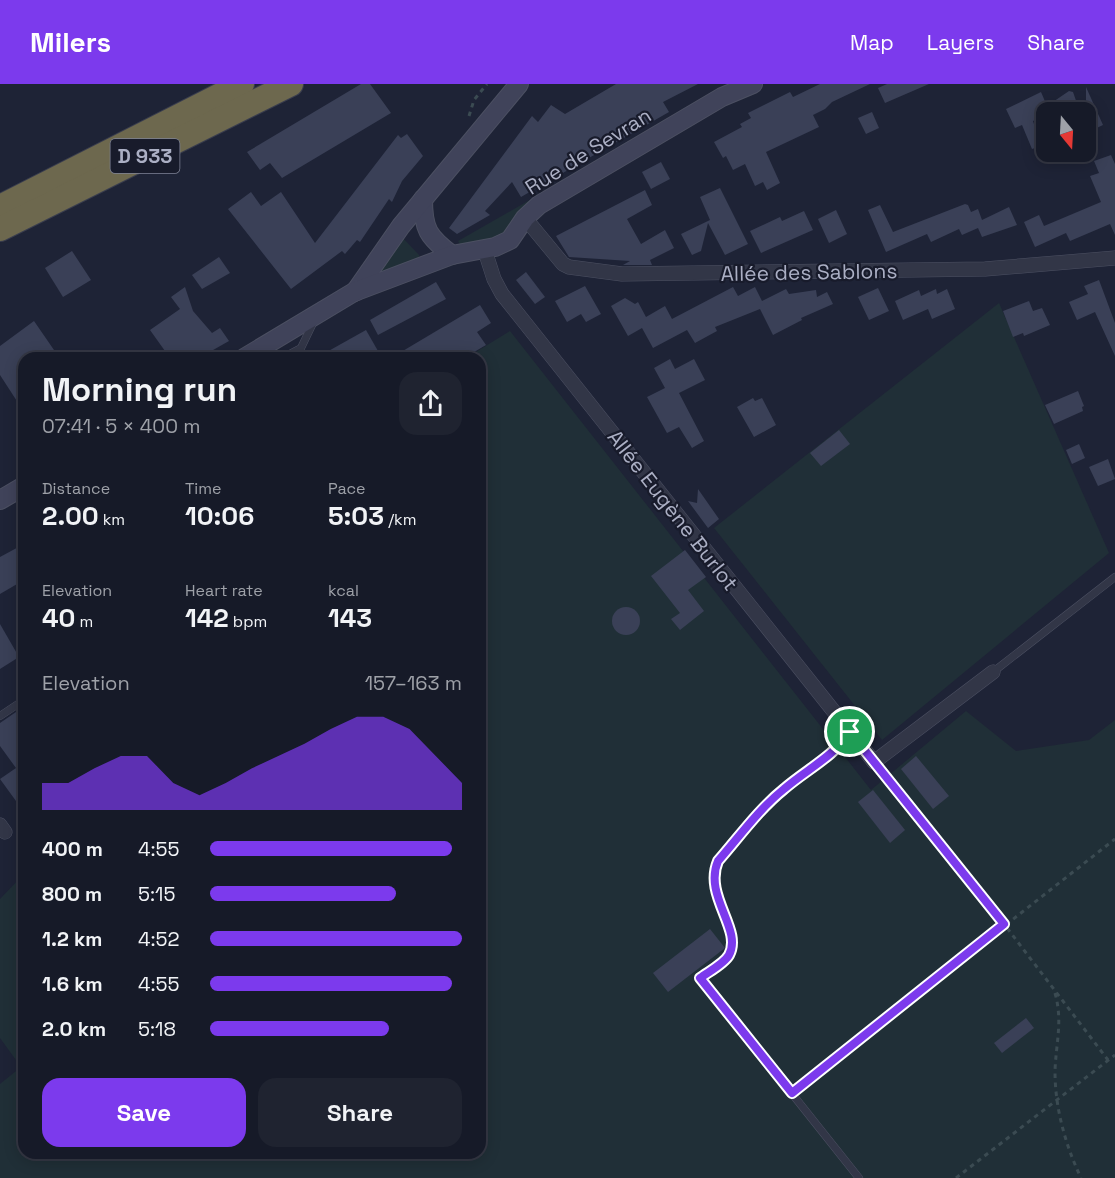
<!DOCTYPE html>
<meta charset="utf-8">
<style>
body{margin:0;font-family:"Space Grotesk",sans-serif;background:#1f2330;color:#f1f3f6;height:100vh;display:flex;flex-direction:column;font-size:22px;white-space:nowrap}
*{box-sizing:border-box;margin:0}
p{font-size:20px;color:#9ea1a8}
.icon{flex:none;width:33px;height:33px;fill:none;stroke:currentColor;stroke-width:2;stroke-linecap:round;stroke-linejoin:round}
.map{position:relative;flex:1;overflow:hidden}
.details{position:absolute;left:18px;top:268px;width:468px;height:807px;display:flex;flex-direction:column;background:#161a28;border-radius:18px;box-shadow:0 3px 15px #0003,0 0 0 2px #353845}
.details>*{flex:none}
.needle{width:39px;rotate:162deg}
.tools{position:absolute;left:1036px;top:18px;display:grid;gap:12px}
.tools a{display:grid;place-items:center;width:60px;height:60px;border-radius:12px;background:#161a28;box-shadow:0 3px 15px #0003,0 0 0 2px #353845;font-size:30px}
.pin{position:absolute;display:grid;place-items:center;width:51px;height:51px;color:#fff;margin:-26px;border:3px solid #fff;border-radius:50%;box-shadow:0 2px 6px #0007}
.round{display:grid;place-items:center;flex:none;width:63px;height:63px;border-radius:18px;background:#1f2330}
.summary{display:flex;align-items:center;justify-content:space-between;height:102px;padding:0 24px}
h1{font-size:33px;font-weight:700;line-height:45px}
.metrics{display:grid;grid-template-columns:repeat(3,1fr);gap:9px;height:102px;padding:6px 24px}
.metrics div{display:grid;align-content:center}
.metrics b{font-size:26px;font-weight:700}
.metrics small{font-size:16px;font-weight:400}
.metrics p{font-size:16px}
.chart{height:168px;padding:12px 24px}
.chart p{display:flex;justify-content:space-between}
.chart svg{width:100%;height:108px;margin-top:6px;fill:#7c3aed;opacity:.7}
.cta{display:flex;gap:12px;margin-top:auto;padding:12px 24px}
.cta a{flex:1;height:69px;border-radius:18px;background:#7c3aed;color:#fff;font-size:24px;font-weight:700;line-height:69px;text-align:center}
.cta a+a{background:#1f2330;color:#f1f3f6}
ul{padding:0 24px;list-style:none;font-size:20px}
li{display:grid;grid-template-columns:96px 72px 1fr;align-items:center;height:45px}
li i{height:15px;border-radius:8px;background:#7c3aed}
header{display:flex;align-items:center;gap:36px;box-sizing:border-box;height:84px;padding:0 30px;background:#7c3aed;color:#fff}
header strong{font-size:28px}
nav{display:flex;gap:33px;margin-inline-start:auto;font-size:21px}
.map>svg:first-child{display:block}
</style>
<header>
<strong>Milers</strong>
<nav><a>Map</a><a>Layers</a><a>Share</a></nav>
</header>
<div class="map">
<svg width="1115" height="1094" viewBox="0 0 1115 1094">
<rect width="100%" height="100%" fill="#1e2336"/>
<g fill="#202f37">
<path d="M535,113L537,117L500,155L461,162L458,157Z"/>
<path d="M400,151L419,171L420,177L376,190Z"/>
<path d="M999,219L1109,469L882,656L714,444Z"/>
<path d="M510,247L871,706L966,627L1016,667L1089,656L1115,636V1094H0V1000L21,983L0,954V815L24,790V1070H480V274H466Z"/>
</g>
<g fill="#3a4057">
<path d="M361,0H370L391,29L282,94L270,79L260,86L247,68Z"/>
<path d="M616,0H698L663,18L669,28L521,113L512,98L485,127L490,131L457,150L449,144L532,32L538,38L551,21L565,30Z"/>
<path d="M820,0H870L832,18L825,25L813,31L819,43L766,68L780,99L767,106L763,98L755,102L745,80L733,86L726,72L723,74L714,58L742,43L740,40L751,34L748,29L790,8L793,13Z"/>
<path d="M887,0H929L885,19L878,4Z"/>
<path d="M1086,3L1103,41L1086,49Z"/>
<path d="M1069,7L1073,8L1080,28H1047V31L1033,37L1041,62L1032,65L1022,41L1015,44L1006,25L1041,8L1047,22Z"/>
<path d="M872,28L879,44L866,50L858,34Z"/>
<path d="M407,50L423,72L402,97L392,118L389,115L360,158L357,156L345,170L342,167L291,205L228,125L251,108L261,122L281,108L315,159L398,51L401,54Z"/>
<path d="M1111,71L1115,80V151L1110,140L1070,157L1066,149L1035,163L1024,138L1039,131L1044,142L1101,118L1090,92L1099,89L1094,77Z"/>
<path d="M661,78L670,95L651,105L642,88Z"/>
<path d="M720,104L748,160L725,171L708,139L701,167L692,171L681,150L710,136L700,113Z"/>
<path d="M645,106L652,121L627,135L641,160L665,146L674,164L650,176L652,181H623L630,177L569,173L556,152Z"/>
<path d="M965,120L968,121L971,128L978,125L982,136L1009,123L1017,141L982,153L978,144L962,151L959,145L931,158L927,150L886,168L868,126L880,121L893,148Z"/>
<path d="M836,126L847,150L829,159L818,135Z"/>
<path d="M804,127L813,146L761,169L750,147L780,133L782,137Z"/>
<path d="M72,167L91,196L63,213L45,184Z"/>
<path d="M219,173L230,189L202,205L192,191Z"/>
<path d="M526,188L545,213L535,220L516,196Z"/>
<path d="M1099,196L1115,239V272L1095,228L1077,236L1069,218L1088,210L1084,202Z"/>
<path d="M436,198L446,215L378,251L370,236Z"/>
<path d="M585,202L601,230L586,238L581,230L567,238L555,217Z"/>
<path d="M185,203L193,227L212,249L220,244L229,257L199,274H170L150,246L180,225L171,213Z"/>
<path d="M733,203L738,212L755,203L762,217L786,205L789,210L816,206L817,213L827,208L833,220L801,234L802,236L773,251L760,225L715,243L717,247L695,259L687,246L653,264L642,244L628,252L611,222L625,214L635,220L638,218L646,233L665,222L672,235Z"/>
<path d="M878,204L889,227L869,236L858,213Z"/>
<path d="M936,205L937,210L947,205L955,225L932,235L928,225L903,236L895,217L919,206L921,212Z"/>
<path d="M1029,217L1033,227L1042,224L1050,241L1024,252L1023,249L1013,253L1003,227Z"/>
<path d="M480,221L491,239L477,248L486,261L464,274H391Z"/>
<path d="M34,237L54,266L43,274H24V328L0,291V262Z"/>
<path d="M366,246L382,274H316Z"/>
<path d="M670,275L675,285L694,275L705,296L679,309L704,357L692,364L679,343L667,349L647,313L665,304L654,284Z"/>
<path d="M1078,307L1084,322L1082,323L1083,327L1054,340L1045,321Z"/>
<path d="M753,314L755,317L762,314L776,341L754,353L737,323Z"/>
<path d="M839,346L850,360L821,382L810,369Z"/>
<path d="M1079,360L1085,374L1072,380L1066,366Z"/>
<path d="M1108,375L1115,395L1098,402L1089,383Z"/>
<path d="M698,405L719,435L708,444L688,417L697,419Z"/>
<path d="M24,460V496L0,510V473Z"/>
<path d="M685,466L706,493L688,506L704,527L680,546L671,535L680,529L651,492Z"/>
<circle cx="626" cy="537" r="14"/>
<path d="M0,540L19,573L0,585Z"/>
<path d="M16,628L24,640V728L0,695L16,684L0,662V639Z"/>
<path d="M916,672L949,712L933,725L901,685Z"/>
<path d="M873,706L905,746L890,759L858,718Z"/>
<path d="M710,845L725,864L668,908L653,889Z"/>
<path d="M1026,934L1034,944L1002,969L994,959Z"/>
</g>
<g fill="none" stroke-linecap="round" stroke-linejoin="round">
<g stroke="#4c5062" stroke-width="8">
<g id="lane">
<path d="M282,274L301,264L314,237"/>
<path d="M993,588L1115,493"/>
<path d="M0,632L24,616"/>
<path d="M850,648C832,674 807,685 784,705C759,725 739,753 718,777C703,811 743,845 729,871C724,880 708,888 700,894L859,1094"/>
</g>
</g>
<g stroke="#4c5062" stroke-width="15">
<g id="street">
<path d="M525,134L563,180L569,183L622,190L985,185L1115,174"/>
<path d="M485,167L494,195L502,210L874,678L993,588"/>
<path d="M0,741L5,748"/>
</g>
</g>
<g stroke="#4c5062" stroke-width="20">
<g id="secondary">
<path d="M423,115C423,145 428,153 452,171"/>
<path d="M355,208L401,142L519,0"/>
<path d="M244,274L354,208L452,171L495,163L510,156L525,134L539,121L722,13L753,0"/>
<path d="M0,416L24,402"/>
</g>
</g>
<g stroke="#393d4e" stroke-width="26">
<g id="highway">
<path d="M0,123L242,0"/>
<path d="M0,145L291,0"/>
</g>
</g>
<g stroke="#3b4b52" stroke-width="3" stroke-dasharray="4.5 4.5" stroke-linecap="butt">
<path d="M469,32L474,16L487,0"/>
<path d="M883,690L1004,840L1108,976"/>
<path d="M1055,909C1063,938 1056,958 1055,987C1055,1024 1065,1060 1081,1094"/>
<path d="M801,1002L1115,755"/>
<path d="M956,1094L1115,971"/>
</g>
<use href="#lane" stroke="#323647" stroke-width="7"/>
<use href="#street" stroke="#323647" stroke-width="14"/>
<use href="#secondary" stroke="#40435a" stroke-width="18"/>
<use href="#highway" stroke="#6d684e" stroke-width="24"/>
</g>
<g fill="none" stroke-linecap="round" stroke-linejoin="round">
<g stroke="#fff" stroke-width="12">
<path id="route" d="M850,648L1004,840L792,1009L700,894C708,888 724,880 729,871C743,845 703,812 718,777C739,753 759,725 784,705C807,685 832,674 850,648Z"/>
</g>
<use href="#route" stroke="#7c3aed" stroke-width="8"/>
</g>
<g text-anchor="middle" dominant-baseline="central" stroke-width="4.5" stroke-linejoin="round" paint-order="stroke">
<rect fill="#181b2b" stroke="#7f8396" stroke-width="1.5" x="110.5" y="55" width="69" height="34" rx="4.5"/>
<g font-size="20" font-weight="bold" fill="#abafc4">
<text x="145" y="72">D 933</text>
</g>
<g font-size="21" fill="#abafc4" stroke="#181b2b">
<text transform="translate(588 67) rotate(-32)">Rue de Sevran</text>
<text transform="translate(809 188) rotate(-1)">Allée des Sablons</text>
<text transform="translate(673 426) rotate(52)">Allée Eugène Burlot</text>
</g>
</g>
</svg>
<div class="tools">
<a><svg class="needle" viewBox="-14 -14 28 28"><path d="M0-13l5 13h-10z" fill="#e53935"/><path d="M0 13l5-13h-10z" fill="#9ea1a8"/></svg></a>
</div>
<div class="pin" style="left:850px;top:648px;background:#1e9e55"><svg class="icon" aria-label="arrive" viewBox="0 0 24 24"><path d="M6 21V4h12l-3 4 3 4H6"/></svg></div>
<section class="details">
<div class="summary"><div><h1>Morning run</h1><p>07:41 · 5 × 400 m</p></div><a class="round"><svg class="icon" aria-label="share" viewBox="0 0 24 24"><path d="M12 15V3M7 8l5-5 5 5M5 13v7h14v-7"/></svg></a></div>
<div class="metrics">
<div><p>Distance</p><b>2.00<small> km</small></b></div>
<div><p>Time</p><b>10:06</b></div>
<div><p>Pace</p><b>5:03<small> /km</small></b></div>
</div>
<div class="metrics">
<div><p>Elevation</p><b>40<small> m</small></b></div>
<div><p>Heart rate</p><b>142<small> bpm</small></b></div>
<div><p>kcal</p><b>143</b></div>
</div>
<div class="chart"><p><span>Elevation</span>157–163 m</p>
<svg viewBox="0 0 160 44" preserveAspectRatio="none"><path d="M0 44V33L10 33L20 27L30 22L40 22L50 33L60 38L70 33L80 27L90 22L100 17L110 11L120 6L130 6L140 11L150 22L160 33V44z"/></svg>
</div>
<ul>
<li><b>400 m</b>4:55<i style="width:96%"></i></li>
<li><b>800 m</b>5:15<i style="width:74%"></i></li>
<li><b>1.2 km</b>4:52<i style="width:100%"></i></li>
<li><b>1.6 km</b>4:55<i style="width:96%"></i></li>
<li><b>2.0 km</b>5:18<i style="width:71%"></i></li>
</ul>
<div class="cta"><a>Save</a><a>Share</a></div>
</section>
</div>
